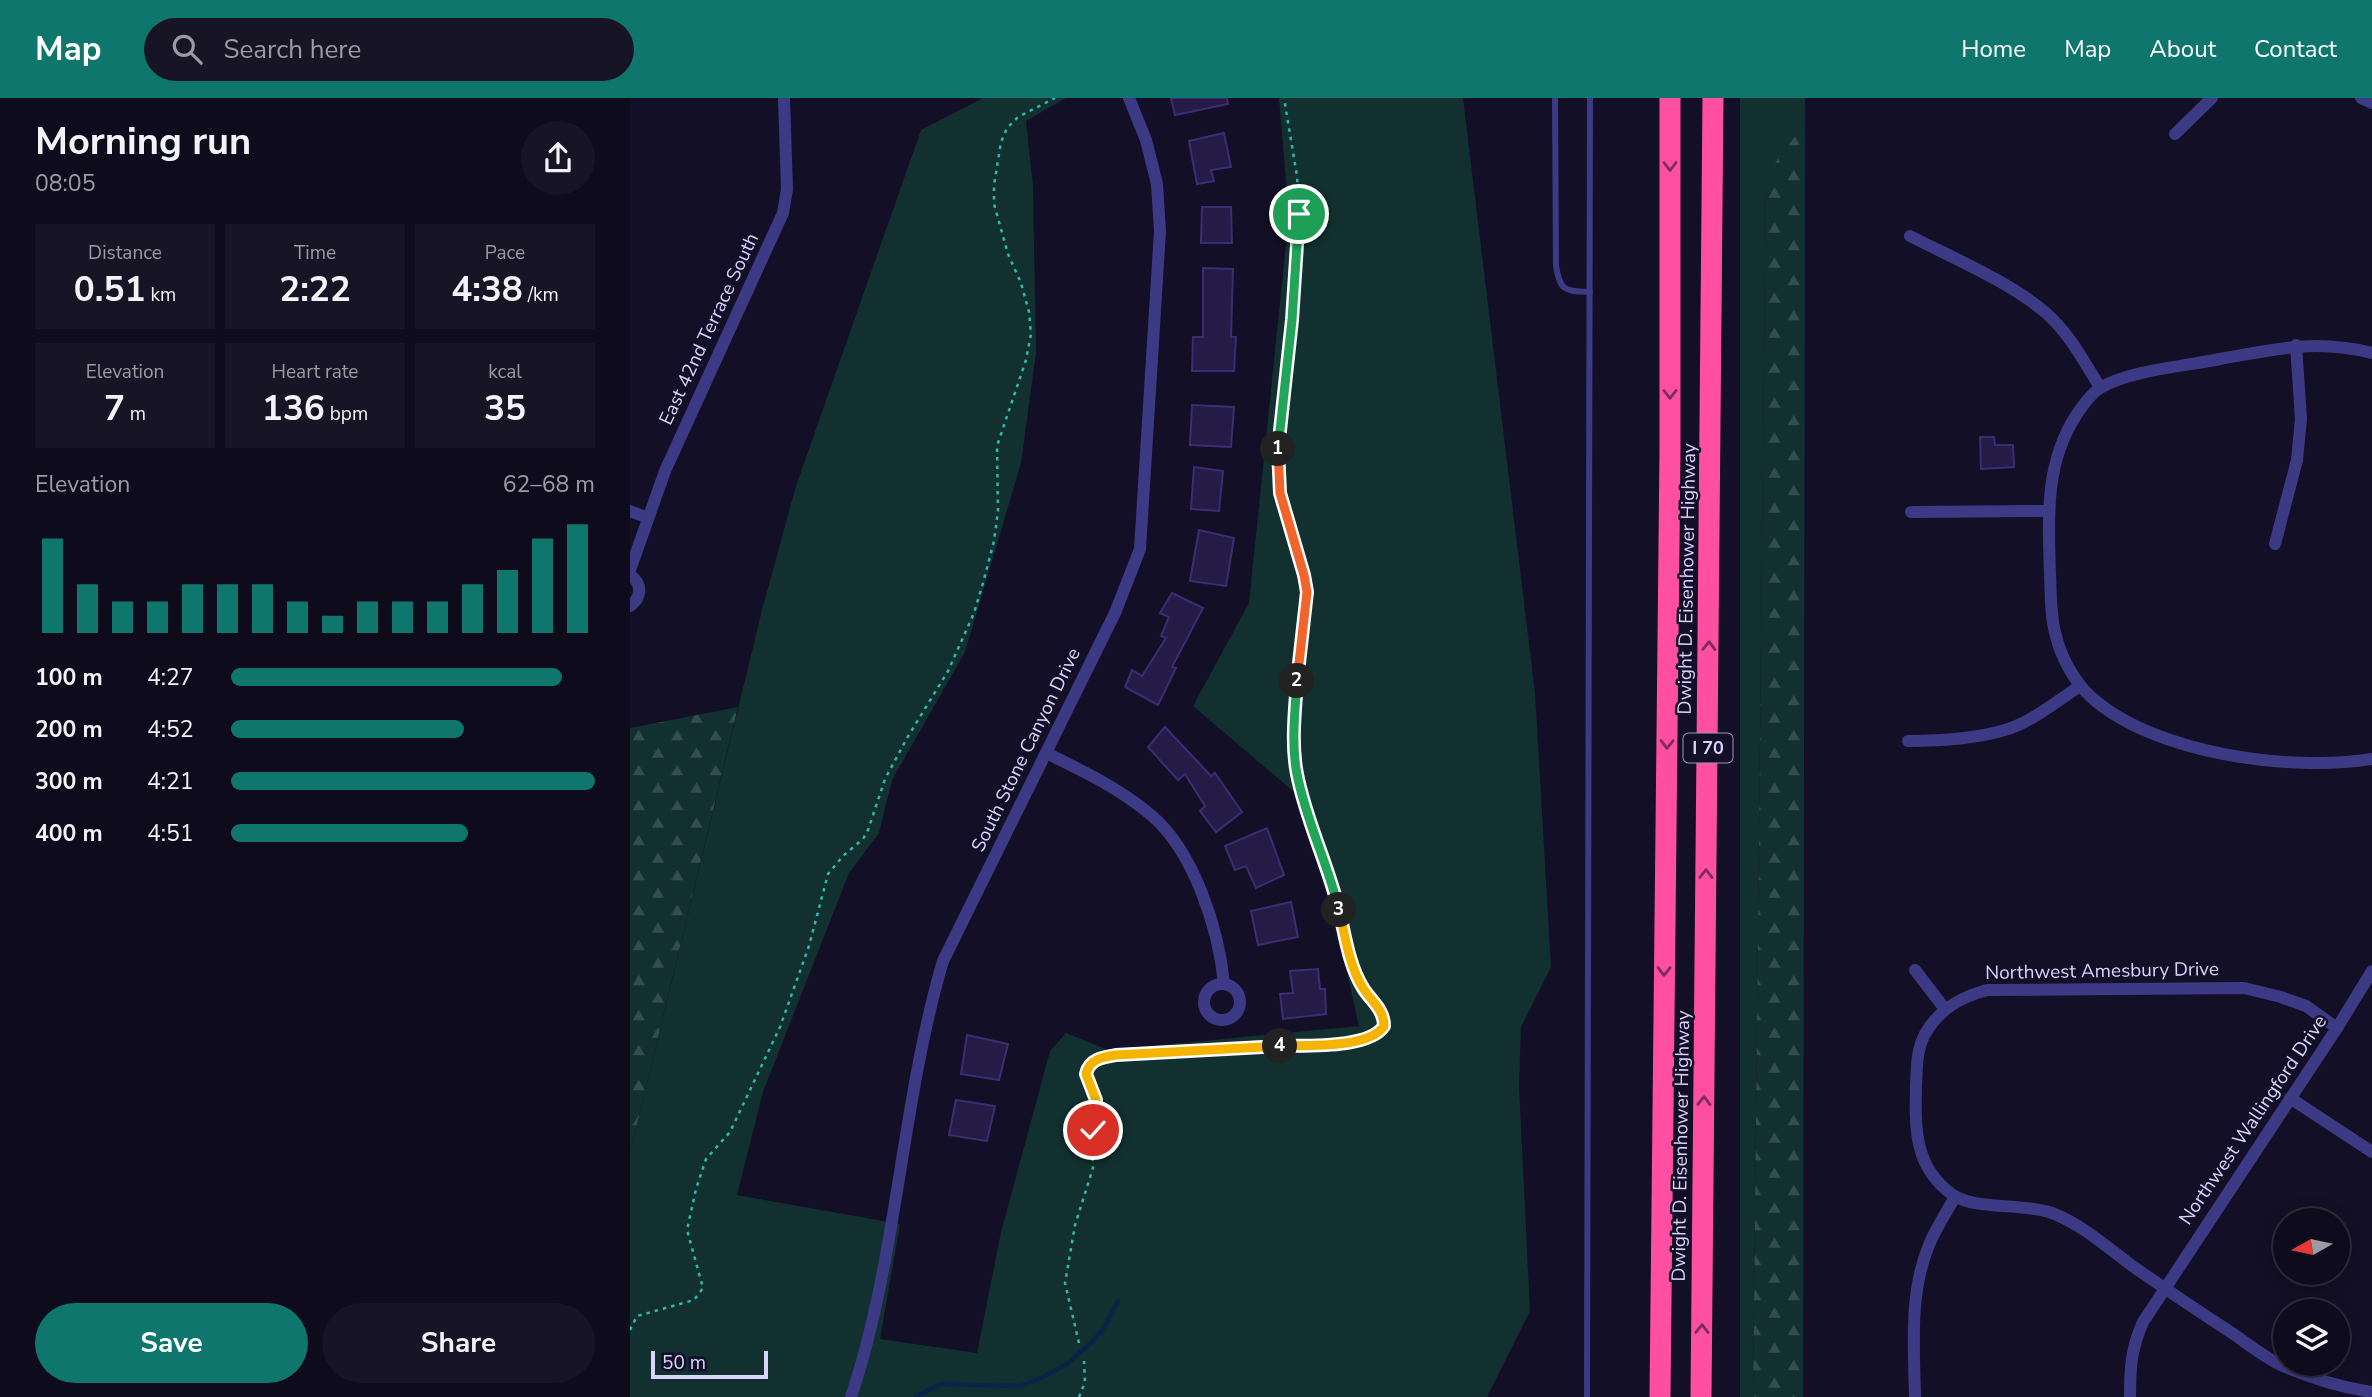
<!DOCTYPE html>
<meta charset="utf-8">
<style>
body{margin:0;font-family:"Nunito Sans",sans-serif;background:#171425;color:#f1f3f6;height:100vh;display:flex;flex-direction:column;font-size:26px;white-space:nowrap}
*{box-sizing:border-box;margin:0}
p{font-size:23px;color:#9b9ba3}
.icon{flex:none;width:38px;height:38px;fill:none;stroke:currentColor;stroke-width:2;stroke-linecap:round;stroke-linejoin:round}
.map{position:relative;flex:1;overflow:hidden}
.drawer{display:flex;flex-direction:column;background:#0e0b1c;width:630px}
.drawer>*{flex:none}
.needle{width:46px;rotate:261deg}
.tools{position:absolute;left:1643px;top:1110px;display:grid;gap:14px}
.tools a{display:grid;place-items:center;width:77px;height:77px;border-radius:50%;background:#0e0b1c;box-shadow:0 4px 18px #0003,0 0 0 2px #2e2b3b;font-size:35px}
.scale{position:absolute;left:21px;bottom:18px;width:117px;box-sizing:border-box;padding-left:7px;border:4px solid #d9d4ff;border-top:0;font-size:19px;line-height:24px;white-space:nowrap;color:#d9d4ff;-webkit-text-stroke:5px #130f26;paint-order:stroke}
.pin{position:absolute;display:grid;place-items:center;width:60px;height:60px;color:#fff;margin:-30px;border:4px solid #fff;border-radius:50%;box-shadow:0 2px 7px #0007}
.km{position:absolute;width:35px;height:35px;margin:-18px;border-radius:50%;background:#222;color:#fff;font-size:19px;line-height:35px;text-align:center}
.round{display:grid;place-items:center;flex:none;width:74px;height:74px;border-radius:37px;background:#171425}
.head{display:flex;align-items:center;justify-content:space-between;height:119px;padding:0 35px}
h1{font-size:38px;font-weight:700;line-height:52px}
.metrics{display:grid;grid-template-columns:repeat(3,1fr);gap:10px;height:119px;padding:7px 35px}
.metrics div{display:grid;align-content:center;border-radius:0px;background:#171425;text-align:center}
.metrics b{font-size:35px;font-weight:700}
.metrics small{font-size:19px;font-weight:400}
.metrics p{font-size:19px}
.chart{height:196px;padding:14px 35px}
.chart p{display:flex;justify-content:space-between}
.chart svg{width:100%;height:126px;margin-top:7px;stroke:#0f766e;stroke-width:6}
.primary-button{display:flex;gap:14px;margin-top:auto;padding:14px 35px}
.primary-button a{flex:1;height:80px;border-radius:42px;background:#0f766e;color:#fff;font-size:28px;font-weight:700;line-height:80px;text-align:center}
.primary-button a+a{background:#171425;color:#f1f3f6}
ul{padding:0 35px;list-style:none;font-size:23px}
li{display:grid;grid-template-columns:112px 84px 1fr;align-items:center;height:52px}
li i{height:18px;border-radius:9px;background:#0f766e}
header{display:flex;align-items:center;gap:42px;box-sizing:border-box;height:98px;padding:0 35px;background:#0f766e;color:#fff}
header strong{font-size:33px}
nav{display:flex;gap:38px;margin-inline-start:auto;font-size:24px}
.search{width:490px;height:63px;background:#171425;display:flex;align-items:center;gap:18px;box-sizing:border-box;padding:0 24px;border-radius:38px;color:#9b9ba3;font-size:26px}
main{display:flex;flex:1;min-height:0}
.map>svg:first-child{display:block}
</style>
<header>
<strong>Map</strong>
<div class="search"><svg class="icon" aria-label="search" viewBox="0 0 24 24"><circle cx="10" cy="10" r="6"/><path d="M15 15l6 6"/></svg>Search here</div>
<nav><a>Home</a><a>Map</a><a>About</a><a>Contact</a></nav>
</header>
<main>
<section class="drawer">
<div class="head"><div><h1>Morning run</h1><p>08:05</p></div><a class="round"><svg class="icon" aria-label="share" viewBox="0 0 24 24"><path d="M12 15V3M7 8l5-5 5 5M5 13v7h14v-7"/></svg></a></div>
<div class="metrics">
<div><p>Distance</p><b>0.51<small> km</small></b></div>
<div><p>Time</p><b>2:22</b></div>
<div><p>Pace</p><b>4:38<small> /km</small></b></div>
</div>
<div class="metrics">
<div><p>Elevation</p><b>7<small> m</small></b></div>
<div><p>Heart rate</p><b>136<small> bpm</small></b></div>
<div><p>kcal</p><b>35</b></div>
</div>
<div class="chart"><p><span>Elevation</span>62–68 m</p>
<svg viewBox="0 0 160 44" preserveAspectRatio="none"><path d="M5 44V11M15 44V27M25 44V33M35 44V33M45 44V27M55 44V27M65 44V27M75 44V33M85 44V38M95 44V33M105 44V33M115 44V33M125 44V27M135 44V22M145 44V11M155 44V6"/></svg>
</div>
<ul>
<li><b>100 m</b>4:27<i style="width:91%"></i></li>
<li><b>200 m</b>4:52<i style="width:64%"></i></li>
<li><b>300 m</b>4:21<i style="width:100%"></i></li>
<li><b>400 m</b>4:51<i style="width:65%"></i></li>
</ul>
<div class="primary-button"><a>Save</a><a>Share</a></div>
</section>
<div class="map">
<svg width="1742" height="1299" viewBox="0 0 1742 1299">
<defs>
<pattern id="forest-firs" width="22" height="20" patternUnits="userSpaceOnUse" patternTransform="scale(1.75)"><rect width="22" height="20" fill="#12302f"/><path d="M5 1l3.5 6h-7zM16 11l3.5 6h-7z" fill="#344d4e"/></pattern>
</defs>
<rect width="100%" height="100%" fill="#130f26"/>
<g fill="#12302f">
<path d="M353,0H436L396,23L403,88L406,255L391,365L335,554L262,682L249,735L219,775L133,994L107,1097L270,1126L250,1241L347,1255L371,1134L420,953L436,935L478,952L729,928L695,777L664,694L563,608L619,505L659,117L649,0H833L905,595L921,869L891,929L889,988L900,1213L857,1299H0V1055L132,512L166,388L291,32Z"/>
<path d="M1110,0H1175V25L1136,78L1123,1299H1110Z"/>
</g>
<g fill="url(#forest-firs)">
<path d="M1175,25L1173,1299H1123L1136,77Z"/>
<path d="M108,609L0,1055V630Z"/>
</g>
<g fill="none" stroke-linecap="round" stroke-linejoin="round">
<path stroke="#0c2248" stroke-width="4.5" d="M286,1299L310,1286L391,1288L413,1279L437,1266L462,1244L473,1231L488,1203"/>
</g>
<g fill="#241b47" stroke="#3b2d73" stroke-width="2">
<path d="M541,0H597L598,6L545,17Z"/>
<path d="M594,35L601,69L581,72L584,83L567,86L559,43Z"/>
<path d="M572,109H601L602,145H571Z"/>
<path d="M573,170L603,171L601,239H606L604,273H562L563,239H573Z"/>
<path d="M562,307L604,309L601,349L560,347Z"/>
<path d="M1350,339H1364L1365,347H1383L1384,369L1351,371Z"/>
<path d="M564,369L593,373L589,413L561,411Z"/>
<path d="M569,432L604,440L596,488L560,483Z"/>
<path d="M542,495L573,510L542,569L546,570L528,607L495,589L502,572L512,578L536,540L531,538L539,519L530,515Z"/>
<path d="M535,629L581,678L585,675L612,714L586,734L570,713L575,708L555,676L548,682L518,649Z"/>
<path d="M637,730L654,777L626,790L616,768L605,772L595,748Z"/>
<path d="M661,804L668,839L628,847L621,813Z"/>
<path d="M688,871L690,891H695L696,916L653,921L650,896L663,895L660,873Z"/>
<path d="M337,937L378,946L369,982L331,976Z"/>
<path d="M326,1002L365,1008L357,1043L319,1037Z"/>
</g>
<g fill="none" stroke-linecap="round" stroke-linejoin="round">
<g stroke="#2fb8b0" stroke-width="2.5" stroke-dasharray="3.5 5" stroke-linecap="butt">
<path d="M0,1232L7,1218L64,1202L73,1190L57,1132L66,1091L76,1061L100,1034L150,929L179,848L198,776L213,758L233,741L238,732L255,681L277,640L318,573L344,515L353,485L364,443L368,413L367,348L396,262L401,236L399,214L391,185L378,156L364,106V87L371,44L377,30L388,19L425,0"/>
<path d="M449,1245L435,1185L445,1127L463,1070L462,1043L466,1001L456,976C459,961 473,960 486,957L689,947L744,938L754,928C754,909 733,892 726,874L702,781L678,717L666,674V606L670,545L677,494L674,477L655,417L648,378L649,330L662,222L669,116L667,78L654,0"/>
<path d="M449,1299L455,1284L454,1263"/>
</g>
<g stroke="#3d3a85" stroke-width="6">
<path d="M925,0L926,168C930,194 936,193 960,194"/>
<path d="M957,1299L960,0"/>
</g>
<g stroke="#3d3a85" stroke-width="12">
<path d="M1731,0L1742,5"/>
<path d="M1545,36L1582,0"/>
<path d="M1280,138C1323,160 1380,184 1416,215C1440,236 1454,264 1470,289"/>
<path d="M1742,255C1685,241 1646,251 1590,261C1556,268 1501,272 1472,289C1462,294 1453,307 1447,316C1415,364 1418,419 1420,475C1421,496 1420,518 1426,538C1431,559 1444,583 1460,598C1523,656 1660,674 1742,661"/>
<path d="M0,413L18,420"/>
<path d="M1281,414L1418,413"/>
<path d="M1645,446L1667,362L1671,321L1666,247"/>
<path d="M0,472L35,373L153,115L157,91L154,0"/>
<path d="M0,477C13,486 12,499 0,508"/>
<path d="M1278,643C1310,643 1344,641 1375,632C1402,624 1427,603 1450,588"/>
<path d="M416,655C453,673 489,690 521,717C564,753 589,832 594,886"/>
<path d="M1285,872L1315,911"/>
<circle cx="592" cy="904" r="18"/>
<path d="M1707,930L1676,908L1651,899L1614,890L1357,892C1331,899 1309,911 1295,936C1286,953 1287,970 1286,988C1285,1030 1284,1070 1323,1097C1345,1112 1394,1105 1422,1115C1451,1126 1477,1149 1501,1167C1534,1190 1568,1213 1602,1235C1618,1246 1634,1259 1651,1267C1680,1280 1710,1289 1742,1294"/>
<path d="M1660,1000L1742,1054"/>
<path d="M221,1299C268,1158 271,1005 313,863L485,515L510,451L530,133L527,86L516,42L499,0"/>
<path d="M1285,1299C1284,1249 1279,1195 1299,1147C1306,1130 1316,1115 1325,1099"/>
<path d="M1500,1299C1500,1270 1501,1251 1513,1224L1707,930L1742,873"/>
</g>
<g stroke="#ff4fa3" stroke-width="21">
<path d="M1030,1299L1040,352V0"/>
<path d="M1071,1299L1083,0"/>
</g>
</g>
<defs><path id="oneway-chevron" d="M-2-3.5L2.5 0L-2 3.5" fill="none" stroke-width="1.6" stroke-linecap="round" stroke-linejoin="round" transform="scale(1.75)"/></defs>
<g stroke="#7d2c5e">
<use href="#oneway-chevron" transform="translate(1040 68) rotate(90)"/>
<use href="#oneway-chevron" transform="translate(1040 296) rotate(90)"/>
<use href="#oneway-chevron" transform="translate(1079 548) rotate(-89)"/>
<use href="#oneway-chevron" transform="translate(1037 646) rotate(91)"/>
<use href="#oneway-chevron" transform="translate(1076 776) rotate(-89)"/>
<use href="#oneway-chevron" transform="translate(1034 873) rotate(91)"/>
<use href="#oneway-chevron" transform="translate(1074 1003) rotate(-89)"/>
<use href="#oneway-chevron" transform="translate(1072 1231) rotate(-89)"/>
</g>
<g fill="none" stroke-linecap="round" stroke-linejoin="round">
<g stroke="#fff" stroke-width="14">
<path id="split-1" d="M648,351L662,222L669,116"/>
</g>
<g stroke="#fff" stroke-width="14">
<path id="split-2" d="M648,351L650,395L674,477L677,494L667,583"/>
</g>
<g stroke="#fff" stroke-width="14">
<path id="split-3" d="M667,583C665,613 661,646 667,676C676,723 698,766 709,812"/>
</g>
<g stroke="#fff" stroke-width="14">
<path id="split-4" d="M650,948C676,947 739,951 754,928C754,911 741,903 733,890C719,868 715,837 709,812"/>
</g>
<g stroke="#fff" stroke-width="14">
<path id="split-5" d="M463,1032L466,1002L456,976C459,961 473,959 486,957L650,948"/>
</g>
<use href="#split-1" stroke="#22a559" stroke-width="9"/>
<use href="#split-2" stroke="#f0652b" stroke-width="9"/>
<use href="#split-3" stroke="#22a559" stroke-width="9"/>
<use href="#split-4" stroke="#f5b400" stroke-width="9"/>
<use href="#split-5" stroke="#f5b400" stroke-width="9"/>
</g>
<g text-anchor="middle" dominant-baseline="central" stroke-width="5" stroke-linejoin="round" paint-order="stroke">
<rect fill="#130f26" stroke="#9e99be" stroke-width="2" x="1053.5" y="635.5" width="49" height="29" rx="5"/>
<g font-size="18" font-weight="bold" fill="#d9d4ff">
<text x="1078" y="650">I 70</text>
</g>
<g font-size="19" fill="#d9d4ff" stroke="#130f26">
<text transform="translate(79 231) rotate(-65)">East 42nd Terrace South</text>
<text transform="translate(1057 481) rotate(-89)">Dwight D. Eisenhower Highway</text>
<text transform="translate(396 652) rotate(-64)">South Stone Canyon Drive</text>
<text transform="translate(1472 873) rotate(-1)">Northwest Amesbury Drive</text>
<text transform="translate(1623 1022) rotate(-56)">Northwest Wallingford Drive</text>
<text transform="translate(1051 1048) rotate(-89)">Dwight D. Eisenhower Highway</text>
</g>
</g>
</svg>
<div class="tools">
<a><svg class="needle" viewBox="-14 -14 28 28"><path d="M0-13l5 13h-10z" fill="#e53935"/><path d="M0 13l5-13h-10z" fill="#9b9ba3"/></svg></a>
<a><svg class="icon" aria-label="layers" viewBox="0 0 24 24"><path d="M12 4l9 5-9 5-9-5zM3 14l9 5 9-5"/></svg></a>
</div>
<div class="scale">50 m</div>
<div class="pin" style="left:669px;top:116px;background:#1e9e55"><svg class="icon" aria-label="arrive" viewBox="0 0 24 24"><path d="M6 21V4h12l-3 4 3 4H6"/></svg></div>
<div class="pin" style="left:463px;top:1032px;background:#d93025"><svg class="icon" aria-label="check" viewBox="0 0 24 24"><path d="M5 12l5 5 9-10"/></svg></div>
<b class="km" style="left:648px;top:351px">1</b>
<b class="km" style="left:667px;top:583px">2</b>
<b class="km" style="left:709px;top:812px">3</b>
<b class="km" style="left:650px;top:948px">4</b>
</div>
</main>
